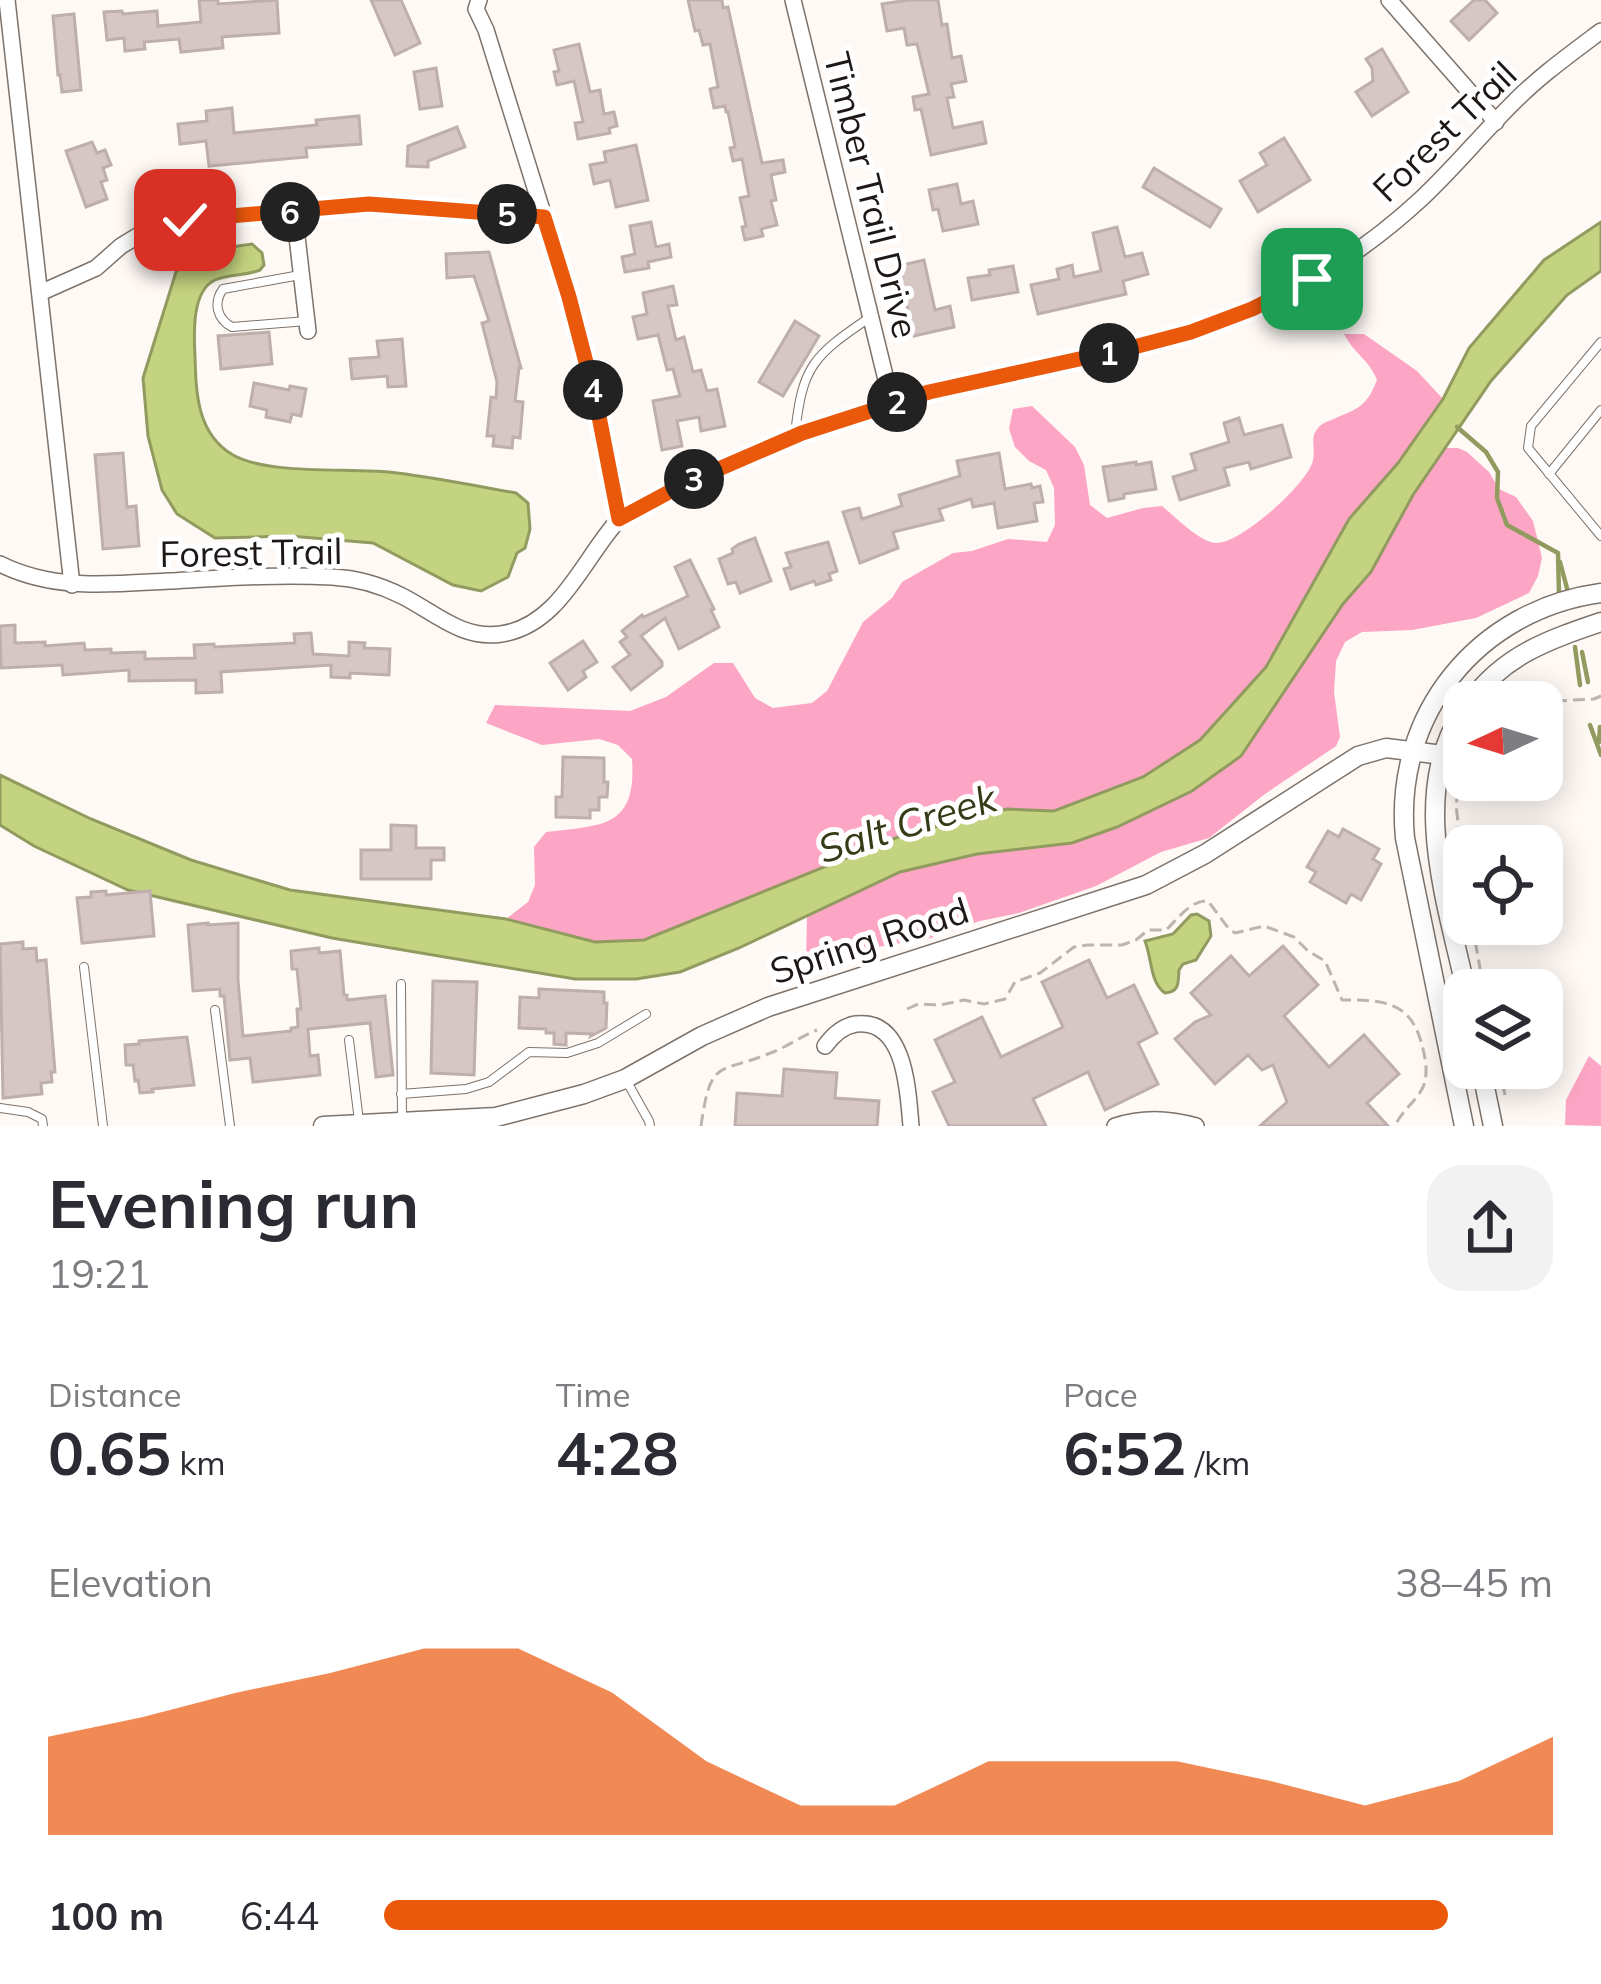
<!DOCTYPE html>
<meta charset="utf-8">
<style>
body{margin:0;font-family:Mulish,sans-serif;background:#f2f2f3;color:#2b2b33;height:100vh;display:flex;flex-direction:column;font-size:45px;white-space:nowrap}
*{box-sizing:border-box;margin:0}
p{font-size:39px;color:#7c7c81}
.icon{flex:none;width:66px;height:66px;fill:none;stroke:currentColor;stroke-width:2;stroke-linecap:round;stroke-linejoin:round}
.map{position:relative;height:1126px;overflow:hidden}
.details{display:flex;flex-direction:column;background:#fff;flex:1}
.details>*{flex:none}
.needle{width:78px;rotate:266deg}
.fabs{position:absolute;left:1443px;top:681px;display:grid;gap:24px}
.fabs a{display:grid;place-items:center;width:120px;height:120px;border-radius:24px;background:#fff;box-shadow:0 6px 30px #0003;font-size:60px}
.pin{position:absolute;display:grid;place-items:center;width:102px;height:102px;color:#fff;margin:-51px;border-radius:24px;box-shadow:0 6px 18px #0006}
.km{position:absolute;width:60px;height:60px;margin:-30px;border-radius:50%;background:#222;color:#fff;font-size:33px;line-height:60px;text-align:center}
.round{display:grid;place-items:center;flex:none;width:126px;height:126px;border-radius:36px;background:#f2f2f3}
.summary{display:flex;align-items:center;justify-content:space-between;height:204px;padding:0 48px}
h1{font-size:66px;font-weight:700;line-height:90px}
.stats{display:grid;grid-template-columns:repeat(3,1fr);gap:18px;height:204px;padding:12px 48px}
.stats div{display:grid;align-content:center}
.stats b{font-size:60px;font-weight:700}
.stats small{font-size:33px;font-weight:400}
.stats p{font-size:33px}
.chart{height:336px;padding:24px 48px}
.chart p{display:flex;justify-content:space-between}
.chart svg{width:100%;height:216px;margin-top:12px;fill:#ea580c;opacity:.7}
ul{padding:0 48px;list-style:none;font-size:39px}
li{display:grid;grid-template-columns:192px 144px 1fr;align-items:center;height:90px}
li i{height:30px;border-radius:15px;background:#ea580c}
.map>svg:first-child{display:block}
</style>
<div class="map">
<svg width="1601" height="1126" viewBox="0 0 1601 1126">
<rect width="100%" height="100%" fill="#fef9f5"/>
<g fill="#fda5c4">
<path d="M1344,334H1364L1417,371L1443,399L1401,458L1349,519L1266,667L1200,740L1143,777L1054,811L1007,809L903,835L644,940L595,942L506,919L528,902L535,885L534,847L546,832C601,825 637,829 632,759L618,745L599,739L542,745L486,723L495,705L630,711L666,697L714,663H733L755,698L773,708L812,703L827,691L863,622L892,598L902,582L953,553L972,551L1008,539L1047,542L1055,525L1054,488L1046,470L1029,461L1015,447L1009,429L1013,409L1032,406L1075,447L1084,465L1090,505L1107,518L1143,508L1162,506C1177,518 1198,541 1216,543C1239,545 1309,483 1313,460C1316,447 1308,436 1321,425C1326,421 1333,420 1338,417C1361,408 1368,403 1377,380C1368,358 1355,355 1344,334Z"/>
<path d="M1446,448H1458L1467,452L1489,472L1499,489L1516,497L1533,521L1542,558L1538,576L1529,593L1476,618L1412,630L1362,632L1345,642L1336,661L1334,692L1340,737L1336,746L1265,794L1209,838L1161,852L1096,886L1019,913L980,921L931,938L866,949L831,969H812L806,962L807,916L900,872L977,854L1192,791L1241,756L1343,604L1371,572L1413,495Z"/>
<path d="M1589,1056L1601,1066V1126L1565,1125L1566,1100Z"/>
</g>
<g fill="#c4d37f" stroke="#929b5f" stroke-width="3">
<path d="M1601,222V271L1567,295L1491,381L1413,495L1371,572L1343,604L1241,756L1192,791L1117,827L1072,843L977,854L900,872L739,948L680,972L636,979H575L332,938L128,890L34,846L0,825V775L91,819L191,860L290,890L506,919L595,942L644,940L903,835L1007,809L1054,811L1143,777L1200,740L1266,667L1349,519L1398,463L1443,399L1469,348L1544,260Z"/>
<path d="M252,244L262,253L264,265L260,270C246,276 228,274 215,280C191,291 194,336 195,357C196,393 197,434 233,455C271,476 353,467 397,473C437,478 477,486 516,493L528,503L530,529L525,548L517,553L508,577L481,591L453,585L373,543L290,536L215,538L177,514L162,490L148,436L143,378L176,272L196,252Z"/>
<path d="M1197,914L1209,921L1211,936L1196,960L1183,964L1179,970C1178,982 1180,992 1165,993C1150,983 1152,959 1145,941L1173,934L1191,915Z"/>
</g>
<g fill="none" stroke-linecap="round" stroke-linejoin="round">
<g stroke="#929b5f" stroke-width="4.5">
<path d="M1457,427L1486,452L1498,472L1497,498L1507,525L1558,553L1559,595"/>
<path d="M1560,562L1568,592"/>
<path d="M1575,647L1580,685"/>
<path d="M1582,652L1588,682"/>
<path d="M1590,725L1601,755"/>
<path d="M1599,742L1600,727"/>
</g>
</g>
<g fill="#d6c6c4" stroke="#beaeac" stroke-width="3">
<path d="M199,0H218V4L277,0L279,33L222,37L223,48L181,52L179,39L144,42L145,49L125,51L124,38L107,40L104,12L122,11L123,14L157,11L158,26L201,22Z"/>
<path d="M371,0H401L420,43L395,55Z"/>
<path d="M688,0H722L723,8L728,7L762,163L783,160L785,172L771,175L776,200L771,201L777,225L761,229L763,236L745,240L742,227L746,226L740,198L749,196L742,159L733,161L730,148L735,147L728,112H726L725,106L714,108L710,89L718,87L710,44L703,45L699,30L695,31Z"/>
<path d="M908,0H938L942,25L947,24L952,58L961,56L966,81L951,84L954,97L947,98L953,128L982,122L986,143L931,155L921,109L915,110L913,97L929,94L917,44L907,45L904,28L887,31L882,4Z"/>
<path d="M1474,0H1485L1497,13L1469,40L1451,21Z"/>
<path d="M74,14L81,90L62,92L60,75H58L53,16Z"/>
<path d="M579,44L590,92L600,90L604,114L614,112L617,126L609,128L610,133L578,139L575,123L583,122L574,81L557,85L554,72L559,71L554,50Z"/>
<path d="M1382,49L1408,92L1372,116L1356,92L1373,81L1372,68L1366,59Z"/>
<path d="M436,68L442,106L420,109L414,72Z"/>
<path d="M232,108L234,133L317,125L316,120L359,116L361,144L306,148L307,157L209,166L206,141L180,144L178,124L207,121L206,111Z"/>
<path d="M457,127L465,147L428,161V167L407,166L408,146Z"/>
<path d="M1284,138L1310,180L1258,212L1240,181L1267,165L1260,153Z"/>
<path d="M92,142L97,153L105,150L111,165L103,168L107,180L101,182L107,199L86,207L66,151Z"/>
<path d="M636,145L648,200L616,207L610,180L594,184L590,165L606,162L604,152Z"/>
<path d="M1154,168L1221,209L1210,227L1143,187Z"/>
<path d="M957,184L961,204L973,201L978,224L943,231L938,209L933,210L929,190Z"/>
<path d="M651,222L656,247L669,244L671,257L648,262L649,268L625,272L622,257L635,254L630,226Z"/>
<path d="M1117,227L1125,257L1142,253L1148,274L1123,281L1126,294L1038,314L1031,285L1059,279L1057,269L1072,265L1074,277L1101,271L1093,233Z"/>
<path d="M489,252L521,368H519L515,401L523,402L520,438L513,437L512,448L493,446L494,436H487L491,397L496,398L497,382L482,323L489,321L474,276L447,278L446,254Z"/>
<path d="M924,260L935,310L950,306L954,327L914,336L898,266Z"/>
<path d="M1013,266L1018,292L972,300L968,278L990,275L989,270Z"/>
<path d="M673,286L677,305L668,306L676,340L684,337L693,372L701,370L707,391L717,389L725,426L701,431L699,417L677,421L682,446L662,450L653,401L680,396L673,369L667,370L658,335L638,339L633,317L647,314L643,293Z"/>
<path d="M795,321L819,336L783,396L759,382Z"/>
<path d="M269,332L272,364L221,369L218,336Z"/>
<path d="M402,339L406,386L388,387L387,376L352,379L350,359L379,357L377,341Z"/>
<path d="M254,383L289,390L290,386L306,389L301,416L292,414L290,422L266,417L267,410L250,406Z"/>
<path d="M1239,418L1244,435L1282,425L1291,457L1251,469L1249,462L1224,468L1229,485L1180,500L1173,477L1196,470L1191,454L1229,442L1224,423Z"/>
<path d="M123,453L127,507L136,506L139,546L103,549L95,455Z"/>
<path d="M999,453L1005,489L1031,484L1032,488L1040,486L1043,502L1034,503L1037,521L998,528L994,503L973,507L971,499L939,509L943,520L893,532L898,548L860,563L843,512L859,508L862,519L902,506L899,495L960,476L957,461Z"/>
<path d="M1136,462V465L1151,462L1156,489L1124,494V498L1109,501L1103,467Z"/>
<path d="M755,538L771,581L740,593L736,582L728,584L719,559L733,553L732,549L739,544Z"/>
<path d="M828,542L837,571L829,574L831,580L816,585L814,581L791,589L784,569L791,567L786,553Z"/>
<path d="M690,560L714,609L711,610L719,627L679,649L665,618L641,636L662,662V666L631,690L613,667L630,655L620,642L627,637L622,631L642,615L644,617L688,596L675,567Z"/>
<path d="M15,625V643L45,642V646L84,643L85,650L111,649V653L145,652V659L195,658L194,645L214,644V647L295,643L294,634L311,633L313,654L349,656V642L365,643L364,648L390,649L389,675L350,673V678L331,677V665L221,672L222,692L196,693V680L129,681V670L63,675L62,665L1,668L0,626Z"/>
<path d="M583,641L597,662L583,671L586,677L568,690L550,663Z"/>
<path d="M563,757L604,758V782H608L607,797H599V810H590V818L556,817V797H562Z"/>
<path d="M391,825L416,826V848H444V860H431V879H361V850H391Z"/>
<path d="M1343,829L1379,849L1373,859L1381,864L1361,900L1351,894L1346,903L1310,882L1316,872L1307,867L1328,831L1339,837Z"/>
<path d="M106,891V895L150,891L154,936L82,943L77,898L91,897V892Z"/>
<path d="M208,923V925L238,923V980L243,1036L291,1031V1028L298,1027L297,1009H301L297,969H292L291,951L319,948V953L340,951L344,995H347V1000L385,996L393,1075L376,1077L370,1023L308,1029L310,1056L318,1055L320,1075L253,1082L250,1058L230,1060L224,996H220V989L193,991L188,925Z"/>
<path d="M23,942V949L36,948L37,961L46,960L55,1072H51L52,1082L41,1083L42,1094L3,1098L0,944Z"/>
<path d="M1283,946L1318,985L1284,1016L1329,1067L1364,1035L1399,1074L1367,1103L1388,1126H1260L1287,1102L1273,1065L1262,1070L1248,1055L1215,1084L1175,1039L1195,1022L1211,1015L1191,993L1231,956L1249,976Z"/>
<path d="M1089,960L1107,998L1134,985L1157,1033L1138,1043L1158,1084L1105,1110L1088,1072L1033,1099L1046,1126H949L933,1092L955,1082L935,1040L982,1017L1001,1057L1063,1027L1042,982Z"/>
<path d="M433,981L477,982L474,1075L431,1073Z"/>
<path d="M539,989L604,992V1003H607L606,1028L591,1036L592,1034L566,1033V1045L554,1044V1033H546V1029L519,1028L520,997L539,998Z"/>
<path d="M187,1037L194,1085L152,1089L153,1092L140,1093L138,1080L135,1081L133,1065H126L125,1045L139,1044V1041Z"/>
<path d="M784,1069L837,1073L835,1098L879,1101L877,1126H735L737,1093L782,1096Z"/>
</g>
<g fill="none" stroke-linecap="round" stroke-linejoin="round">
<g stroke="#7d726a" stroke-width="10">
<g id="service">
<path d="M300,275L223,289C213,303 217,319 232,327L307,321"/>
<path d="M1601,342L1531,426L1528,448L1601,536"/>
<path d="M795,435C802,366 813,356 869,318"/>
<path d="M1549,474L1601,410"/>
<path d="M84,967L103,1126"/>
<path d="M401,984L402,1119"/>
<path d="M215,1010L230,1126"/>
<path d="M349,1040L359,1121"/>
<path d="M626,1080L649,1121L650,1126"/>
<path d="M401,1094L466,1089L489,1082L529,1052L567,1053L598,1043L646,1014"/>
<path d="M0,1108L28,1112L42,1119L43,1126"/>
</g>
</g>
<g stroke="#7d726a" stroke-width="18">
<g id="minor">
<path d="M7,0L72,585"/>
<path d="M479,0L476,9L486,30L569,297L603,428L619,519"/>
<path d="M793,0L892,404"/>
<path d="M1389,0L1496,122"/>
<path d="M294,211L308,331"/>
<path d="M40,293L96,268L121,246L144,232L185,220L369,204L544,217"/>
<path d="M0,564C54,591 110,584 169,581C223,578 278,574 332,577C356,578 380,585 402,596C434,612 462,640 501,634C558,626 582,562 615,524C623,515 672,490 686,483C759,446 852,411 932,391C1046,363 1165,350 1273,300C1327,274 1378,239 1422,198C1453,169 1480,136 1510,106C1537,78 1569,55 1601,31"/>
<path d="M825,1046C833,1035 842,1026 856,1024C906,1018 908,1093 911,1126"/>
<path d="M1115,1126C1142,1117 1169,1118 1196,1126"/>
</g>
</g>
<g stroke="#7d726a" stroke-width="21">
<g id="tertiary">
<path d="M1470,702C1504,655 1548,640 1601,622"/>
<path d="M1464,710C1408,790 1447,903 1466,990"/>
<path d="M1481,1068L1493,1126"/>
<path d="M323,1126L496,1117L584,1094L625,1079L702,1036L768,1007L1146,885L1205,854L1358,756L1386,748L1443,755"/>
<path d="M1464,1126L1405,838C1393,714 1478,610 1601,593"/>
</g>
</g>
<g stroke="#bab5b1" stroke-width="3" stroke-dasharray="12 6" stroke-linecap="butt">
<path d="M1537,702L1594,699L1601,696"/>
<path d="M1464,755L1456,805L1464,872"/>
<path d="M1472,924L1484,990"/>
<path d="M907,1009L918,1004L940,1005L964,1000L984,1004L1005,999L1015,982L1040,973L1074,947L1088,945H1122L1136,940L1148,930H1166C1178,919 1190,900 1208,901L1229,929L1235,933L1264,926L1294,937L1308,951L1325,961L1342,1000C1383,1000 1412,1000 1423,1049C1426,1061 1428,1075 1423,1087C1416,1102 1402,1110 1395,1126"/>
<path d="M1499,1068L1505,1095"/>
<path d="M701,1126C711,1056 718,1075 773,1052C788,1046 802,1036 817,1030"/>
</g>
<use href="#service" stroke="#fff" stroke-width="8"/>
<use href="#minor" stroke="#fff" stroke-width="15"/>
<use href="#tertiary" stroke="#fff" stroke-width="18"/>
</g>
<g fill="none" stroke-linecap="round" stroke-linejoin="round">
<g stroke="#fff" stroke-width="24">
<path id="route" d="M185,220L369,204L544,217L569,297L596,401L619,519L684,484L802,433L929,392L1134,347L1191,332L1252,309L1312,279"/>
</g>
<use href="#route" stroke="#ea580c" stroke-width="15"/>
</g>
<g text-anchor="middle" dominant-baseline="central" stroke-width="10" stroke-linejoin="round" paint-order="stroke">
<g font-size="36" fill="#1d1815" stroke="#fff">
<text transform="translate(1444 131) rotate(-44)">Forest Trail</text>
<text transform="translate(872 195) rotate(76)">Timber Trail Drive</text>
<text transform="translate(251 552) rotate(-1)">Forest Trail</text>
<text transform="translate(869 940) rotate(-18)">Spring Road</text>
</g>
<g font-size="39" font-style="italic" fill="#353b17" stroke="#fff">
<text transform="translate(907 823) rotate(-17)">Salt Creek</text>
</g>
</g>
</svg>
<div class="fabs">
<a><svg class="needle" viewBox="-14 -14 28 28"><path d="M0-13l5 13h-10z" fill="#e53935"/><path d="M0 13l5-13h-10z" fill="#7c7c81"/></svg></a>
<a><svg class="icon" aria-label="locate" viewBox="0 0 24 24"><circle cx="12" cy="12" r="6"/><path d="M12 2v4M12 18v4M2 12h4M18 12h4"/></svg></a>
<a><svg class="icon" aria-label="layers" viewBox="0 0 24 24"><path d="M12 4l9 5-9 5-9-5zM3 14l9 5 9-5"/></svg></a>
</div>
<div class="pin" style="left:1312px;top:279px;background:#1e9e55"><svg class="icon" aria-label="arrive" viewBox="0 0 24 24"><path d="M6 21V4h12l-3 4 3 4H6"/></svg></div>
<div class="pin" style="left:185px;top:220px;background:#d93025"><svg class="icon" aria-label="check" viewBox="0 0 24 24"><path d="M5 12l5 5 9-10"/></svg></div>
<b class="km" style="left:1109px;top:353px">1</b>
<b class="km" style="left:897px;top:402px">2</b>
<b class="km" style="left:694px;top:479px">3</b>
<b class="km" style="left:593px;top:390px">4</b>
<b class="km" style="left:507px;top:214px">5</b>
<b class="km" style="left:290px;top:212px">6</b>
</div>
<section class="details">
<div class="summary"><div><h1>Evening run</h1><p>19:21</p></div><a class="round"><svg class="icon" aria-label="share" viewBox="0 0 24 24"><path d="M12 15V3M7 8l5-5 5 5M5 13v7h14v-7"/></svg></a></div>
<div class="stats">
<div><p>Distance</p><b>0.65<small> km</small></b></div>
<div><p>Time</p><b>4:28</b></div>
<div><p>Pace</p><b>6:52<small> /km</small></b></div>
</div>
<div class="chart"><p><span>Elevation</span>38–45 m</p>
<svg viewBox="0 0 160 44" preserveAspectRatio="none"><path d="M0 44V24L10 20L20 15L30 11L40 6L50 6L60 15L70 29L80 38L90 38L100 29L110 29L120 29L130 33L140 38L150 33L160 24V44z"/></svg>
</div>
<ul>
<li><b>100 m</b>6:44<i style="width:91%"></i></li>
</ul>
</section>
